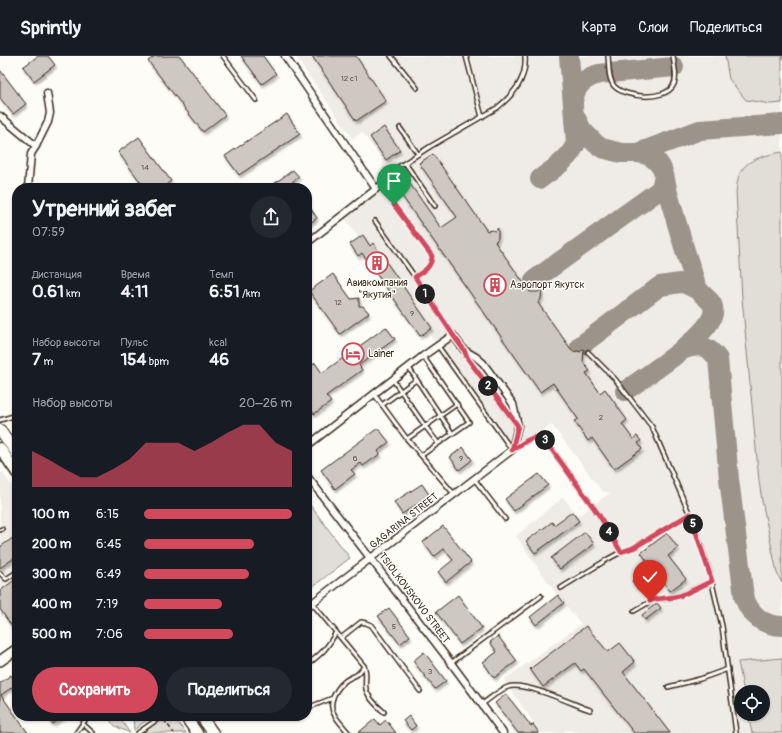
<!DOCTYPE html>
<html lang="ru">
<meta charset="utf-8">
<style>
body{margin:0;font-family:Pangolin,sans-serif;background:#242831;color:#f1f3f6;height:100vh;display:flex;flex-direction:column;font-size:15px;white-space:nowrap}
*{box-sizing:border-box;margin:0}
p{font-size:13px;color:#9ea1a6}
.icon{flex:none;width:22px;height:22px;fill:none;stroke:currentColor;stroke-width:2;stroke-linecap:round;stroke-linejoin:round}
.map{position:relative;flex:1;overflow:hidden}
.sheet{position:absolute;left:12px;top:127px;width:300px;height:538px;display:flex;flex-direction:column;background:#171b24;border-radius:16px;box-shadow:0 1px 3px #0004}
.sheet>*{flex:none}
.tools{position:absolute;left:734px;top:629px;display:grid;gap:8px}
.tools a{display:grid;place-items:center;width:36px;height:36px;border-radius:50%;background:#171b24;box-shadow:0 1px 3px #0004;font-size:20px}
.pin{position:absolute;display:grid;place-items:center;width:34px;height:34px;color:#fff;margin:-41px -17px;border-radius:50% 50% 50% 0;rotate:-45deg;box-shadow:0 0 4px #0007}
.pin .icon{rotate:45deg}
.km{position:absolute;width:20px;height:20px;margin:-10px;border-radius:50%;background:#222;color:#fff;font-size:11px;line-height:20px;text-align:center}
.round{display:grid;place-items:center;flex:none;width:42px;height:42px;border-radius:21px;background:#242831}
.headline{display:flex;align-items:center;justify-content:space-between;height:68px;padding:0 20px}
h1{font-size:22px;font-weight:700;line-height:30px}
.figures{display:grid;grid-template-columns:repeat(3,1fr);gap:6px;height:68px;padding:4px 20px}
.figures div{display:grid;align-content:center}
.figures b{font-size:17px;font-weight:700}
.figures small{font-size:11px;font-weight:400}
.figures p{font-size:11px}
.chart{height:112px;padding:8px 20px}
.chart p{display:flex;justify-content:space-between}
.chart svg{width:100%;height:72px;margin-top:4px;fill:#d1495b;opacity:.7}
.action{display:flex;gap:8px;margin-top:auto;padding:8px 20px}
.action a{flex:1;height:46px;border-radius:24px;background:#d1495b;color:#fff;font-size:16px;font-weight:700;line-height:46px;text-align:center}
.action a+a{background:#242831;color:#f1f3f6}
ul{padding:0 20px;list-style:none;font-size:13px}
li{display:grid;grid-template-columns:64px 48px 1fr;align-items:center;height:30px}
li i{height:10px;border-radius:5px;background:#d1495b}
header{display:flex;align-items:center;gap:24px;box-sizing:border-box;height:56px;padding:0 20px;background:#171b24;border-bottom:1px solid #363941}
header strong{font-size:19px}
nav{display:flex;gap:22px;margin-inline-start:auto;font-size:14px}
.map>svg:first-child{display:block}
</style>
<header>
<strong>Sprintly</strong>
<nav><a>Карта</a><a>Слои</a><a>Поделиться</a></nav>
</header>
<div class="map">
<svg width="782" height="677" viewBox="0 0 782 677">
<defs>
<filter id="shadow"><feDropShadow dx="1.5" dy="3" stdDeviation="1" flood-color="#0004"/></filter>
</defs>
<rect width="100%" height="100%" fill="#fdfcf7"/>
<filter id="ink" filterUnits="userSpaceOnUse"><feTurbulence type="fractalNoise" baseFrequency=".025" numOctaves="2"/><feDisplacementMap in="SourceGraphic" scale="8" xChannelSelector="R" yChannelSelector="G"/><feConvolveMatrix kernelMatrix="1 2 1 2 8 2 1 2 1" color-interpolation-filters="sRGB"/></filter>
<g filter="url(#ink)">
<g fill="#efece7" fill-rule="evenodd">
<path d="M295,0H782V677H586L566,674L562,677H541L504,624L581,568L554,535L516,480L563,441L578,460L610,437L602,435L552,369L512,394L441,294L343,160L384,131L382,102L362,76L353,83ZM741,636H763V658H741Z"/>
<path d="M2,416L17,437V571L1,555H0V417Z"/>
</g>
<g fill="#e1ded7" stroke="#8e847a">
<path d="M725,0H782V47L771,48L746,44L729,23Z"/>
<path d="M782,96V527L777,517L762,445L759,425L742,242L736,136C737,130 737,123 740,117C747,102 768,99 782,96Z"/>
<path d="M307,445L350,502L307,535Z"/>
<path d="M782,602V677H752L748,658H763V636H744L738,606Z"/>
<path d="M109,660H118L130,677C122,673 110,670 109,660Z"/>
<path d="M133,660H152L134,674Z"/>
<path d="M168,660L174,662L186,677H141L161,663L162,664Z"/>
</g>
<g fill="none" stroke-linecap="round" stroke-linejoin="round">
<path stroke="#887d74" stroke-width="2" d="M782,0V1"/>
<g stroke="#9c938a" stroke-width="20">
<path d="M573,46C575,30 584,22 599,18L674,11"/>
<path d="M575,60L582,74L596,88L602,92L621,97H638L700,74L782,68"/>
<path d="M540,123C553,113 569,104 576,87L569,0"/>
<path d="M534,224L658,135L661,132L664,121"/>
<path d="M580,290L660,230L680,227L686,228L698,234"/>
<path d="M682,294C698,288 707,288 718,303L729,423L744,541C750,559 764,570 782,570"/>
<path d="M625,335C647,319 703,284 712,261C718,245 704,243 698,233C694,226 693,217 690,210C682,186 675,161 668,137C666,129 665,118 661,111C656,102 648,98 638,97"/>
</g>
</g>
<g fill="#cdc8c2" stroke="#3b2a1e" filter="url(#shadow)">
<path d="M38,0H48L55,9L34,25L23,11Z"/>
<path d="M155,0H180L225,59L203,76L148,5Z"/>
<path d="M241,0H263L276,18L262,28Z"/>
<path d="M312,0H356L386,45L356,65Z"/>
<path d="M0,14L26,48L13,58L0,42Z"/>
<path d="M287,58L300,78L239,119L225,100Z"/>
<path d="M384,71L400,94L386,104L370,81Z"/>
<path d="M139,81L171,125L162,132H145L118,96Z"/>
<path d="M433,98L487,175L492,174L495,175L498,172V182L495,186L530,236H538L542,233L541,243L538,247L573,296L578,295L580,296L584,293L583,306L590,315L586,317L600,337L605,333L627,364L622,368L633,383L637,380L641,385L638,387L642,393L614,413L592,382L588,385L574,365L578,363L553,327L540,336L397,133L408,125L441,172L457,161L419,107Z"/>
<path d="M293,114L299,121L292,126L296,132H268Z"/>
<path d="M307,147L317,162L310,167L307,163Z"/>
<path d="M363,179L370,190L373,187L432,272L420,280L362,197L358,200L350,188Z"/>
<path d="M333,218L351,243L359,242V250H363L369,257L340,278L309,235Z"/>
<path d="M386,271L395,283L359,309L362,314L326,340L331,346L314,358L307,348L310,345L307,341V313L315,307L322,317Z"/>
<path d="M378,372L389,386L378,395L380,398L363,410L361,407L351,414L355,418L335,433L321,414Z"/>
<path d="M463,391L472,404L459,414L450,401Z"/>
<path d="M539,418L548,429L514,455L505,443Z"/>
<path d="M422,428L430,440L402,458L394,446Z"/>
<path d="M572,456L579,465L535,497L526,485L552,466L554,469Z"/>
<path d="M443,470L471,506L446,526L438,516L453,504L444,493L434,501L423,486Z"/>
<path d="M585,476L594,488L560,513L551,502Z"/>
<path d="M667,477L678,492L668,500L686,523L670,535L641,497Z"/>
<path d="M17,479V500L0,512V491Z"/>
<path d="M637,521L643,529L638,532L632,525Z"/>
<path d="M17,522V578L0,553V535Z"/>
<path d="M458,539L482,572L460,588L436,556Z"/>
<path d="M558,539L564,547L536,569L530,561Z"/>
<path d="M657,547L661,552L645,564L642,559Z"/>
<path d="M389,552L410,580L400,588L378,560Z"/>
<path d="M586,570L608,596L620,587L635,606L623,616L670,677H634L584,613L581,615L575,607L543,631L530,613Z"/>
<path d="M498,580L517,605L494,622L483,606L497,596L490,586Z"/>
<path d="M424,596L446,625L435,633L413,605Z"/>
<path d="M11,619L17,628L1,639L28,677H0V627Z"/>
<path d="M506,638L531,670L533,668L539,677H518L495,647Z"/>
<path d="M46,660H64L52,668Z"/>
<path d="M409,660L416,670L411,674L403,665Z"/>
<path d="M375,663L380,669L386,664L396,677H358Z"/>
</g>
<g fill="none" stroke-linecap="round" stroke-linejoin="round">
<g stroke="#3b2a1e" stroke-width="6">
<g id="lane">
<path d="M223,0L256,44"/>
<path d="M391,0L417,32"/>
<path d="M466,0L482,61"/>
<path d="M608,0C609,9 608,23 614,30C625,42 664,45 673,30C678,22 674,9 673,0"/>
<path d="M400,72L418,98"/>
<path d="M405,107L435,150"/>
<path d="M376,132L395,113L431,90L497,52C514,38 527,23 525,0"/>
<path d="M394,149L432,200C432,211 423,216 415,221"/>
<path d="M375,165L415,221L453,279"/>
<path d="M438,290L512,394C523,388 534,376 545,384L599,459L621,496"/>
<path d="M465,296L468,303L516,368"/>
<path d="M588,296L615,323L652,371L693,466L709,514L722,570L736,677"/>
<path d="M409,312L452,377"/>
<path d="M393,324L425,370L438,387"/>
<path d="M374,338L407,383L454,438"/>
<path d="M382,349L416,324"/>
<path d="M0,364L17,359"/>
<path d="M407,383L457,348"/>
<path d="M422,399L469,366L423,300"/>
<path d="M475,424L505,463"/>
<path d="M0,474L2,473"/>
<path d="M0,517L6,523L17,516"/>
<path d="M561,532L608,503L621,496L633,492L690,458"/>
<path d="M312,547L364,610C368,618 364,624 366,633C368,642 377,650 384,656"/>
<path d="M634,555L655,543H662L678,540L712,525"/>
<path d="M341,582L361,566L366,567L371,569L420,635"/>
<path d="M451,607L541,540"/>
<path d="M307,609C322,597 327,593 336,576"/>
<path d="M668,631L700,623L728,613"/>
<path d="M482,648C490,643 499,634 508,631C523,625 573,648 590,654"/>
<path d="M307,652L333,642"/>
<path d="M83,668L93,677"/>
<path d="M76,677L88,660"/>
<path d="M138,677L162,660"/>
<path d="M349,677C337,663 324,653 337,634C339,631 341,628 345,625C354,618 356,623 364,610"/>
</g>
</g>
<g stroke="#3b2a1e" stroke-width="9">
<g id="street">
<path d="M285,0L376,133L307,187"/>
<path d="M0,60L36,90L31,98L28,132"/>
<path d="M36,90L48,66L50,57L47,37"/>
<path d="M307,390L423,300L453,279L464,294L476,301L483,307L513,348L518,370L512,394L307,551"/>
<path d="M307,420L451,607L503,677"/>
</g>
</g>
<g stroke="#3b2a1e" stroke-width="12">
<path id="secondary" d="M0,605L17,593"/>
</g>
<g stroke="#3b2a1e" stroke-width="13">
<g id="primary">
<path d="M0,374L17,398"/>
<path d="M0,392L17,417"/>
<path d="M185,660L197,677"/>
<path d="M201,660L213,677"/>
</g>
</g>
<path stroke="#3b2a1e" stroke-width="1.5" stroke-dasharray="4 3" stroke-linecap="butt" d="M164,664L174,677"/>
<use href="#lane" stroke="#fdfcf7" stroke-width="3"/>
<use href="#street" stroke="#fdfcf7" stroke-width="6"/>
<use href="#secondary" stroke="#fdfcf7" stroke-width="9"/>
<use href="#primary" stroke="#fdfcf7" stroke-width="10"/>
</g>
</g>
<g fill="none" stroke-linecap="round" stroke-linejoin="round" filter="url(#ink)">
<g stroke="#fff" stroke-width="8">
<path id="route" d="M394,149L432,200C432,211 423,216 415,221L453,279L464,294L468,303L518,370L512,394C523,388 534,376 545,384L599,459L621,496L633,492L690,458L712,525C701,530 690,536 679,540C669,543 659,541 650,545"/>
</g>
<use href="#route" stroke="#d1495b" stroke-width="5"/>
</g>
<defs>
<g id="building-ring" transform="scale(1.15)"><circle r="9.5" fill="#fdfcf7" stroke="#d1495b" stroke-width="1.5"/><path d="M-4-6H4V6H1V3H-1V6H-4ZM-2.5-4.3h1.7v1.8h-1.7ZM.8-4.3h1.7v1.8H.8ZM-2.5-1h1.7V.8h-1.7ZM.8-1h1.7V.8H.8Z" fill="#d1495b"/></g>
<g id="hotel-ring" transform="scale(1.15)"><circle r="9.5" fill="#fdfcf7" stroke="#d1495b" stroke-width="1.5"/><path d="M-6-4.5h1.5V1H6V5H4.5V3h-9V5H-6ZM-4 0a1.8 1.8 0 1 1 3.6 0ZM.5 0V-2.5h3Q6-2.5 6 0Z" fill="#d1495b"/></g>
</defs>
<g fill-rule="evenodd">
<use href="#building-ring" x="377" y="207"/>
<use href="#building-ring" x="495" y="229"/>
<use href="#hotel-ring" x="353" y="298"/>
</g>
<g text-anchor="middle" dominant-baseline="central" stroke-width="3" stroke-linejoin="round" paint-order="stroke">
<g font-size="8" fill="#605247">
<text x="349" y="22">12 с1</text>
<text x="145" y="111">14</text>
<text x="338" y="246">12</text>
<text x="412" y="257">9</text>
<text x="601" y="361">2</text>
<text x="355" y="402">6</text>
<text x="461" y="402">9</text>
<text x="394" y="570">5</text>
<text x="430" y="615">3</text>
</g>
<g font-size="10" fill="#3b2a1e" stroke="#fdfcf7" text-anchor="start">
<text x="377" y="227" text-anchor="middle">Авиакомпания<tspan x="377" dy="12">"Якутия"</tspan></text>
<text x="510" y="229">Аэропорт Якутск</text>
<text x="368" y="298">Lainer</text>
</g>
<g font-size="10" fill="#3b2a1e" stroke="#fdfcf7">
<text transform="translate(404 465) rotate(-38)">GAGARINA STREET</text>
<text transform="translate(414 542) rotate(53)">TSIOLKOVSKOVO STREET</text>
</g>
</g>
</svg>
<div class="tools">
<a><svg class="icon" aria-label="locate" viewBox="0 0 24 24"><circle cx="12" cy="12" r="6"/><path d="M12 2v4M12 18v4M2 12h4M18 12h4"/></svg></a>
</div>
<div class="pin" style="left:394px;top:149px;background:#1e9e55"><svg class="icon" aria-label="arrive" viewBox="0 0 24 24"><path d="M6 21V4h12l-3 4 3 4H6"/></svg></div>
<div class="pin" style="left:650px;top:545px;background:#d93025"><svg class="icon" aria-label="check" viewBox="0 0 24 24"><path d="M5 12l5 5 9-10"/></svg></div>
<b class="km" style="left:425px;top:238px">1</b>
<b class="km" style="left:488px;top:330px">2</b>
<b class="km" style="left:545px;top:384px">3</b>
<b class="km" style="left:609px;top:476px">4</b>
<b class="km" style="left:693px;top:468px">5</b>
<section class="sheet">
<div class="headline"><div><h1>Утренний забег</h1><p>07:59</p></div><a class="round"><svg class="icon" aria-label="share" viewBox="0 0 24 24"><path d="M12 15V3M7 8l5-5 5 5M5 13v7h14v-7"/></svg></a></div>
<div class="figures">
<div><p>Дистанция</p><b>0.61<small> km</small></b></div>
<div><p>Время</p><b>4:11</b></div>
<div><p>Темп</p><b>6:51<small> /km</small></b></div>
</div>
<div class="figures">
<div><p>Набор высоты</p><b>7<small> m</small></b></div>
<div><p>Пульс</p><b>154<small> bpm</small></b></div>
<div><p>kcal</p><b>46</b></div>
</div>
<div class="chart"><p><span>Набор высоты</span>20–26 m</p>
<svg viewBox="0 0 160 44" preserveAspectRatio="none"><path d="M0 44V22L10 27L20 33L30 38L40 38L50 33L60 27L70 17L80 17L90 17L100 22L110 17L120 11L130 6L140 6L150 17L160 22V44z"/></svg>
</div>
<ul>
<li><b>100 m</b>6:15<i style="width:100%"></i></li>
<li><b>200 m</b>6:45<i style="width:74%"></i></li>
<li><b>300 m</b>6:49<i style="width:71%"></i></li>
<li><b>400 m</b>7:19<i style="width:53%"></i></li>
<li><b>500 m</b>7:06<i style="width:60%"></i></li>
</ul>
<div class="action"><a>Сохранить</a><a>Поделиться</a></div>
</section>
</div>
